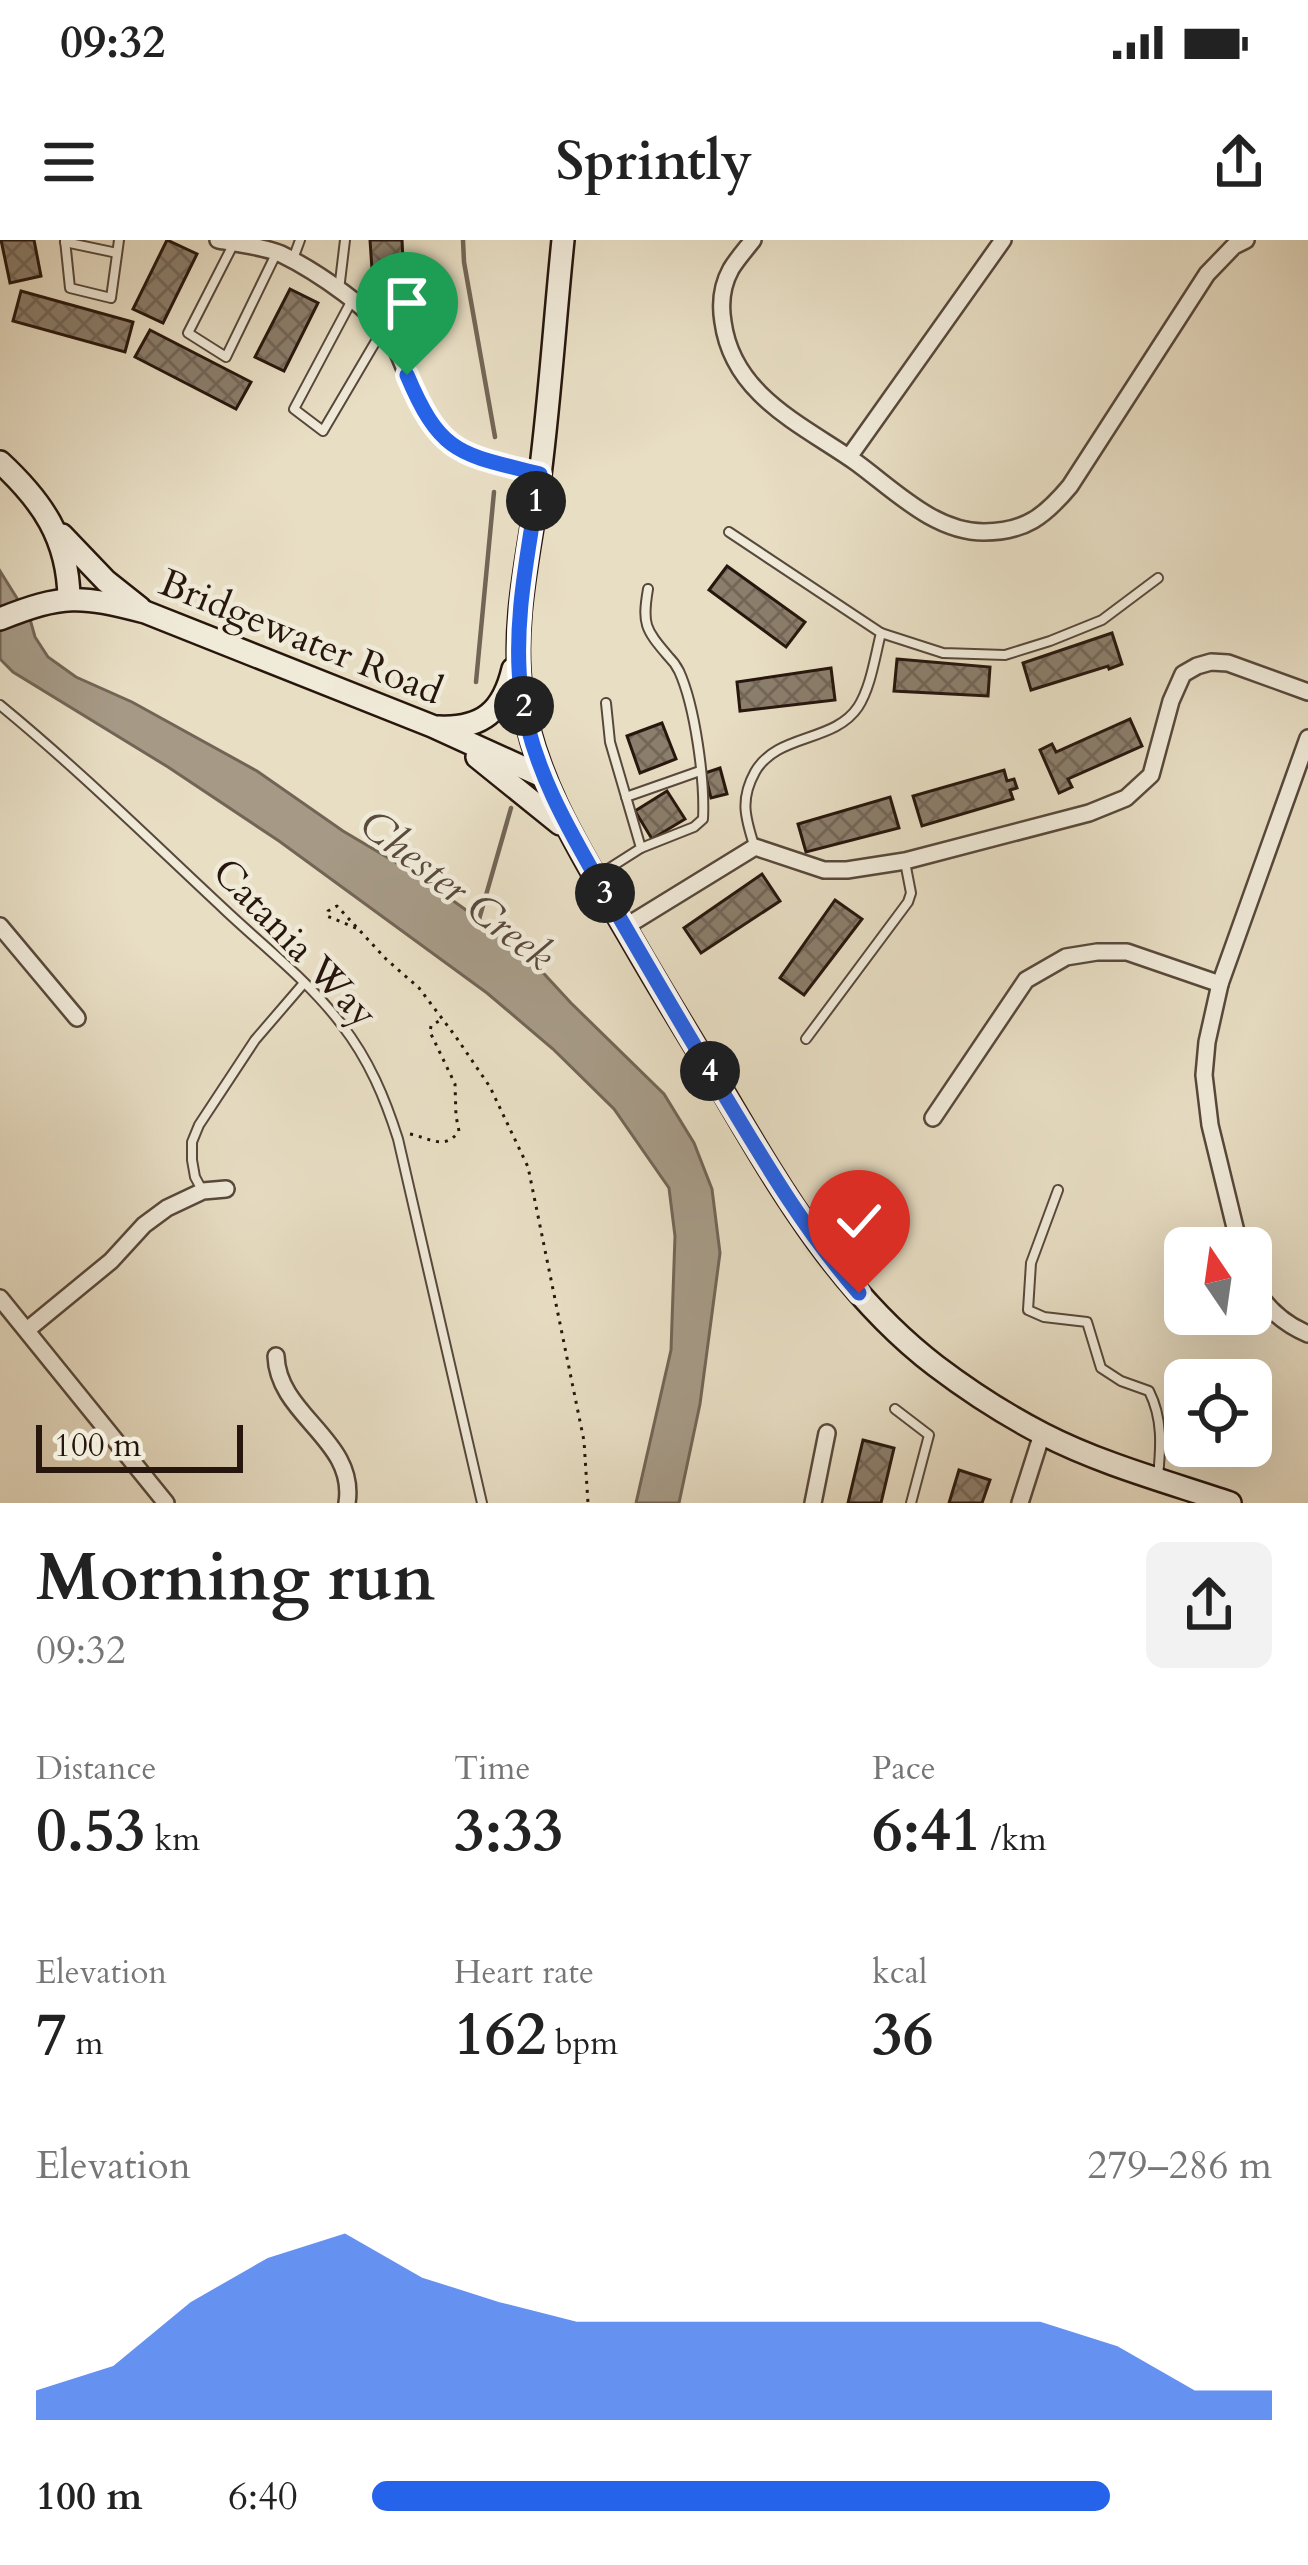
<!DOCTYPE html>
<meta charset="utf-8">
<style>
body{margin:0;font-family:Cardo,serif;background:#f2f2f2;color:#222;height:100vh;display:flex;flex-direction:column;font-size:45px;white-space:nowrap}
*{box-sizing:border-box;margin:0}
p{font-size:39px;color:#767676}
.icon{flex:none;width:66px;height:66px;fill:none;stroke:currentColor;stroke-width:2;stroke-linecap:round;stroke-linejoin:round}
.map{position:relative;height:1263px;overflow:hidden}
.side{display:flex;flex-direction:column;background:#fff;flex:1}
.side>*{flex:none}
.needle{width:78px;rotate:347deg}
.tools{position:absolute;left:1164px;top:987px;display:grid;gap:24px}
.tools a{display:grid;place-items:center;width:108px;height:108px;border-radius:18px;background:#fff;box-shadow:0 12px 48px #0002;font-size:60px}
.scale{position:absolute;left:36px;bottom:30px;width:207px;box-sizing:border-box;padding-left:12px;border:6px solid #27160d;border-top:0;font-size:33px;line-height:42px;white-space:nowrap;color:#27160d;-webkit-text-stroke:9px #f0ead9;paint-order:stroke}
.pin{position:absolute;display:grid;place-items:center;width:102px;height:102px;color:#fff;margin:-123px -51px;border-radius:50% 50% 50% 0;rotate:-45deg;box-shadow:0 0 12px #0007}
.pin .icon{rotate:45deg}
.km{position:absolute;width:60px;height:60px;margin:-30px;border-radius:50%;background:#222;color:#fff;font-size:33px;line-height:60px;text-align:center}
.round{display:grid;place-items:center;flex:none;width:126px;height:126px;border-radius:18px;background:#f2f2f2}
.summary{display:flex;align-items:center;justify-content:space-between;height:204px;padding:0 36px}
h1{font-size:66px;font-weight:700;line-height:90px}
.stats{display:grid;grid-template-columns:repeat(3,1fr);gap:18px;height:204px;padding:12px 36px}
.stats div{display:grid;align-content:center}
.stats b{font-size:60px;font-weight:700}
.stats small{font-size:33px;font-weight:400}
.stats p{font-size:33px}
.chart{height:336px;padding:24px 36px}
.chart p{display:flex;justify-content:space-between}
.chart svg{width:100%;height:216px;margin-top:12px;fill:#2563eb;opacity:.7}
ul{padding:0 36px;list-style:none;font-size:39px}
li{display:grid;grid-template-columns:192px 144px 1fr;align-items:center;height:90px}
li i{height:30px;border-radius:15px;background:#2563eb}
.status{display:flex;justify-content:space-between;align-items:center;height:84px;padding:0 60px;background:#fff;direction:ltr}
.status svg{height:33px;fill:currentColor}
header{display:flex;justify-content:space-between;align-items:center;height:156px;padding:0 36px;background:#fff;font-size:54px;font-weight:700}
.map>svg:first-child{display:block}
</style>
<div class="status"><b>09:32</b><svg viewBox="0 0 49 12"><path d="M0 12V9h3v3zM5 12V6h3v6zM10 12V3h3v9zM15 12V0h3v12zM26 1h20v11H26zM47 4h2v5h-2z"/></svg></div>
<header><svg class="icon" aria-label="menu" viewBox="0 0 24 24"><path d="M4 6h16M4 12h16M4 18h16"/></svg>Sprintly<svg class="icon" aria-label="share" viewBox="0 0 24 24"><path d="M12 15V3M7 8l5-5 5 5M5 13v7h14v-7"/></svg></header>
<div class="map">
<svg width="1308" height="1263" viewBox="0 0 1308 1263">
<defs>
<pattern id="building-cross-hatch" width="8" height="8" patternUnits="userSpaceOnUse" patternTransform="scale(3)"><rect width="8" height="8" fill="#8b7e6c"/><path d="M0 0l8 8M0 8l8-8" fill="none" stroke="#726657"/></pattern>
</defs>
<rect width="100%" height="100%" fill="#e8dec4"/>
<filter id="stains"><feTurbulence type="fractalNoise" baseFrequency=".00167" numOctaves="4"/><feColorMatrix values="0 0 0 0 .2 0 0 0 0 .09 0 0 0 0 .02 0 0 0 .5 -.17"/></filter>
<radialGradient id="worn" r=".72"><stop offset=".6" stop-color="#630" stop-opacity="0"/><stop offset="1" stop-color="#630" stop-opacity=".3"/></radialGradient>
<path fill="#a69a86" stroke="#736556" stroke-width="3" d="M0,331L30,379L35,397L48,417L76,437L132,462L257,531L343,591L417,635L522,710L571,763L664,854L694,903L712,949L720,1013L700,1164L679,1263H636L671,1110L675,996L669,948L614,869L553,809L487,753L279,601L168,527L13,432L0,419Z"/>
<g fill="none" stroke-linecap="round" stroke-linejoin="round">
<g stroke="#736556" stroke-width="4.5">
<path d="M463,0L464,22L495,197"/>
<path d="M476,442L494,252"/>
<path d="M478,683L511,568"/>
</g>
</g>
<g fill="url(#building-cross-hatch)" stroke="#27160d" stroke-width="3">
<path d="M1,0H34L41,36L10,43Z"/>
<path d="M167,0L197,14L163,83L133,69Z"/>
<path d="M370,0H402L404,42L373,44Z"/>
<path d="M290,49L318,63L284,131L255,117Z"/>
<path d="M21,51L133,82L125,112L13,81Z"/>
<path d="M150,90L251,142L236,169L135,117Z"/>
<path d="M727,326L805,382L786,407L709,350Z"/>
<path d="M1112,393L1122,424L1109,429L1108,426L1031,450L1023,423Z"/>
<path d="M897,419L990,427L988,456L894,451Z"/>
<path d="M831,428L835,460L740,471L737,442Z"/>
<path d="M1130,479L1142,506L1068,539L1072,547L1059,553L1040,510L1052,504L1056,512Z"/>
<path d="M662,483L676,519L640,533L627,496Z"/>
<path d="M720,528L727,554L711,558L705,533Z"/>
<path d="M1004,530L1007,541L1014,539L1017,548L1010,550L1013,559L922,586L913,556Z"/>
<path d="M667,551L685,579L652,599L635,571Z"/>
<path d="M890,557L899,588L806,612L798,584Z"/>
<path d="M762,634L780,661L701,713L684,688Z"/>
<path d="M835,660L862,679L804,755L780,738Z"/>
<path d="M863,1200L894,1208L881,1263H848Z"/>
<path d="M959,1230L990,1240L982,1263H949Z"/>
</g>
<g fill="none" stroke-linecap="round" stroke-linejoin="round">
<g stroke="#57483b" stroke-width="12">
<g id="lane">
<path d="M65,0L70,48L111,58L119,0"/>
<path d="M65,2L117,13"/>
<path d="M234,3L188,93L226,117L276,14"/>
<path d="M293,19L300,0"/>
<path d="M339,50L345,0"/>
<path d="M352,60L294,169L323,191L383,89"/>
<path d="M729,292L881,393C875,416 871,447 858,467C834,503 777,493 755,532C740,559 745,577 754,605"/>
<path d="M881,393L943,413L1005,415L1050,401L1102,380L1158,338"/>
<path d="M0,465C78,529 150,600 224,669C263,706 309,741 342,785C369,820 385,858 398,899L482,1263"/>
<path d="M626,557L700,531"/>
<path d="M641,608L694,587L703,579C705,540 695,466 679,431C677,427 671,419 668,416C645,389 642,384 648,349"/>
<path d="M597,636L641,608L610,502L606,463"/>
<path d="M806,799L908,662L911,653L905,622"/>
<path d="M202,950L195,937L192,920V902L199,885L255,800L304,743"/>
<path d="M1058,950L1031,1023L1028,1070L1044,1077L1087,1082L1101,1128L1121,1141L1149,1151C1163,1179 1161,1206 1158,1237"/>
<path d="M895,1169L929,1195L911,1263"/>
</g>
</g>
<g stroke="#57483b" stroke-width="20">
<g id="street">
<path d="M218,0C238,4 262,6 281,14C314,30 378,72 394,104C410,137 418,176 446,200C472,222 508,226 540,234"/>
<path d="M753,0C746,9 737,19 731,29C721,47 720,64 723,82C733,156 803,185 857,223C895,251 935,292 984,292C1025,292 1045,276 1070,246L1207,34L1234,6L1246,0"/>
<path d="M849,217L1003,0"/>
<path d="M0,686L77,778"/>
<path d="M625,687L755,607L824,630H847L905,621L1089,573L1126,558L1151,535L1171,461L1183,434L1197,426L1211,422L1228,423L1308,452"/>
<path d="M933,878L1026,740L1066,717L1097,712H1127L1220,744"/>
<path d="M1240,1008L1210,885L1204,835L1207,802L1220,744L1308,498"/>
<path d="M1251,1042C1264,1066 1282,1083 1308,1094"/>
<path d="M0,1058L166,1263"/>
<path d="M27,1090L111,1021L144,985L167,968L203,951L226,949"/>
<path d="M276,1116C278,1176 357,1200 347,1263"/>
<path d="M813,1263L827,1193"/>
<path d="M1020,1263L1042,1194"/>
</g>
</g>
<g stroke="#27160d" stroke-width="26">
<g id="secondary">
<path d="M563,0C555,78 550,157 540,235C531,306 511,380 521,452C534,545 590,627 636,707C665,757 695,806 725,855C783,954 843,1055 936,1126C969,1151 1006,1175 1043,1194C1101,1224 1168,1242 1230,1263"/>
<path d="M0,222C42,261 68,298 69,358"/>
<path d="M62,295L106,341L140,368"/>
<path d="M0,379C63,354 80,355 145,372L432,486L544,537"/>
<path d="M438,487C483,489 503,471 513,429"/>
<path d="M477,517L560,584"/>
</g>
</g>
<g stroke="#27160d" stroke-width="3" stroke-dasharray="3 6" stroke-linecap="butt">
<path d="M356,688L327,676L328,671L337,666L386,719L419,748L456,797L490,847L528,927L584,1201L588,1263"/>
<path d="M410,894C430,898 445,911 459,891L456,876L455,844L430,792L431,786L442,779"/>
</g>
<use href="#lane" stroke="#f0ead9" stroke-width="8"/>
<use href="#street" stroke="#f0ead9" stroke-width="15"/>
<use href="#secondary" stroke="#f0ead9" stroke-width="21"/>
</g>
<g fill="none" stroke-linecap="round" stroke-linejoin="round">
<g stroke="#fff" stroke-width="24">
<path id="route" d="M407,135C441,216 461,214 540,234C530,305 512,380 521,452C531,530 575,601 614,668C643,718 672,768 702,818C751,898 796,981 859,1053"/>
</g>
<use href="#route" stroke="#2563eb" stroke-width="15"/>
</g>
<g text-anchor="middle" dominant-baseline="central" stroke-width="9" stroke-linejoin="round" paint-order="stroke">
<g font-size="39" fill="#27160d" stroke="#f0ead9">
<text transform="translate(301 397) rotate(22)">Bridgewater Road</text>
<text transform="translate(295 703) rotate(46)">Catania Way</text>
</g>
<g font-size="42" font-style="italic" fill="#5a4b3d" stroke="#f0ead9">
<text transform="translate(457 650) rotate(38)">Chester Creek</text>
</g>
</g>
<rect width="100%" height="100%" filter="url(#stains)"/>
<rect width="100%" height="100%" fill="url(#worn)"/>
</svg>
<div class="tools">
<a><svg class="needle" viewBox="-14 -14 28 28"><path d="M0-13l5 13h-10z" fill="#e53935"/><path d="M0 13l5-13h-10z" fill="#767676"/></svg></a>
<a><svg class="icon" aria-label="locate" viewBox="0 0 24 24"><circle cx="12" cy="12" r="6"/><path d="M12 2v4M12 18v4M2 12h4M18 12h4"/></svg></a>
</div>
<div class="scale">100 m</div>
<div class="pin" style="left:407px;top:135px;background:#1e9e55"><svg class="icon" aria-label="arrive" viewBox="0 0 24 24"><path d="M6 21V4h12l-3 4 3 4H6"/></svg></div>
<div class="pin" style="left:859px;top:1053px;background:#d93025"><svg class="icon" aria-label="check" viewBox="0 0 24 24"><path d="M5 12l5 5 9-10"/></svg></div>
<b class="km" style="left:536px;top:261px">1</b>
<b class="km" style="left:524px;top:466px">2</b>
<b class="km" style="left:605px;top:653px">3</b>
<b class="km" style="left:710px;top:831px">4</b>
</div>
<section class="side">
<div class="summary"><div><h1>Morning run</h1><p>09:32</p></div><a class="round"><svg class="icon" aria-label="share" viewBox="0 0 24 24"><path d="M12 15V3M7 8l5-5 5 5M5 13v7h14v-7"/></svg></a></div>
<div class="stats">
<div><p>Distance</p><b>0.53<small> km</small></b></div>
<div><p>Time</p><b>3:33</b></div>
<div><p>Pace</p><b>6:41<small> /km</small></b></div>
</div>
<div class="stats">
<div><p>Elevation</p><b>7<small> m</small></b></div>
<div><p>Heart rate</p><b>162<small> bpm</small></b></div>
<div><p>kcal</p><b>36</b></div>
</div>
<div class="chart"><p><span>Elevation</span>279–286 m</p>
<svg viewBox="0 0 160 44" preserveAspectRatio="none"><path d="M0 44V38L10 33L20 20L30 11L40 6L50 15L60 20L70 24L80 24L90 24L100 24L110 24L120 24L130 24L140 29L150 38L160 38V44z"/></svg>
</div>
<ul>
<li><b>100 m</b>6:40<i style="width:82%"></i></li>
</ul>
</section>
